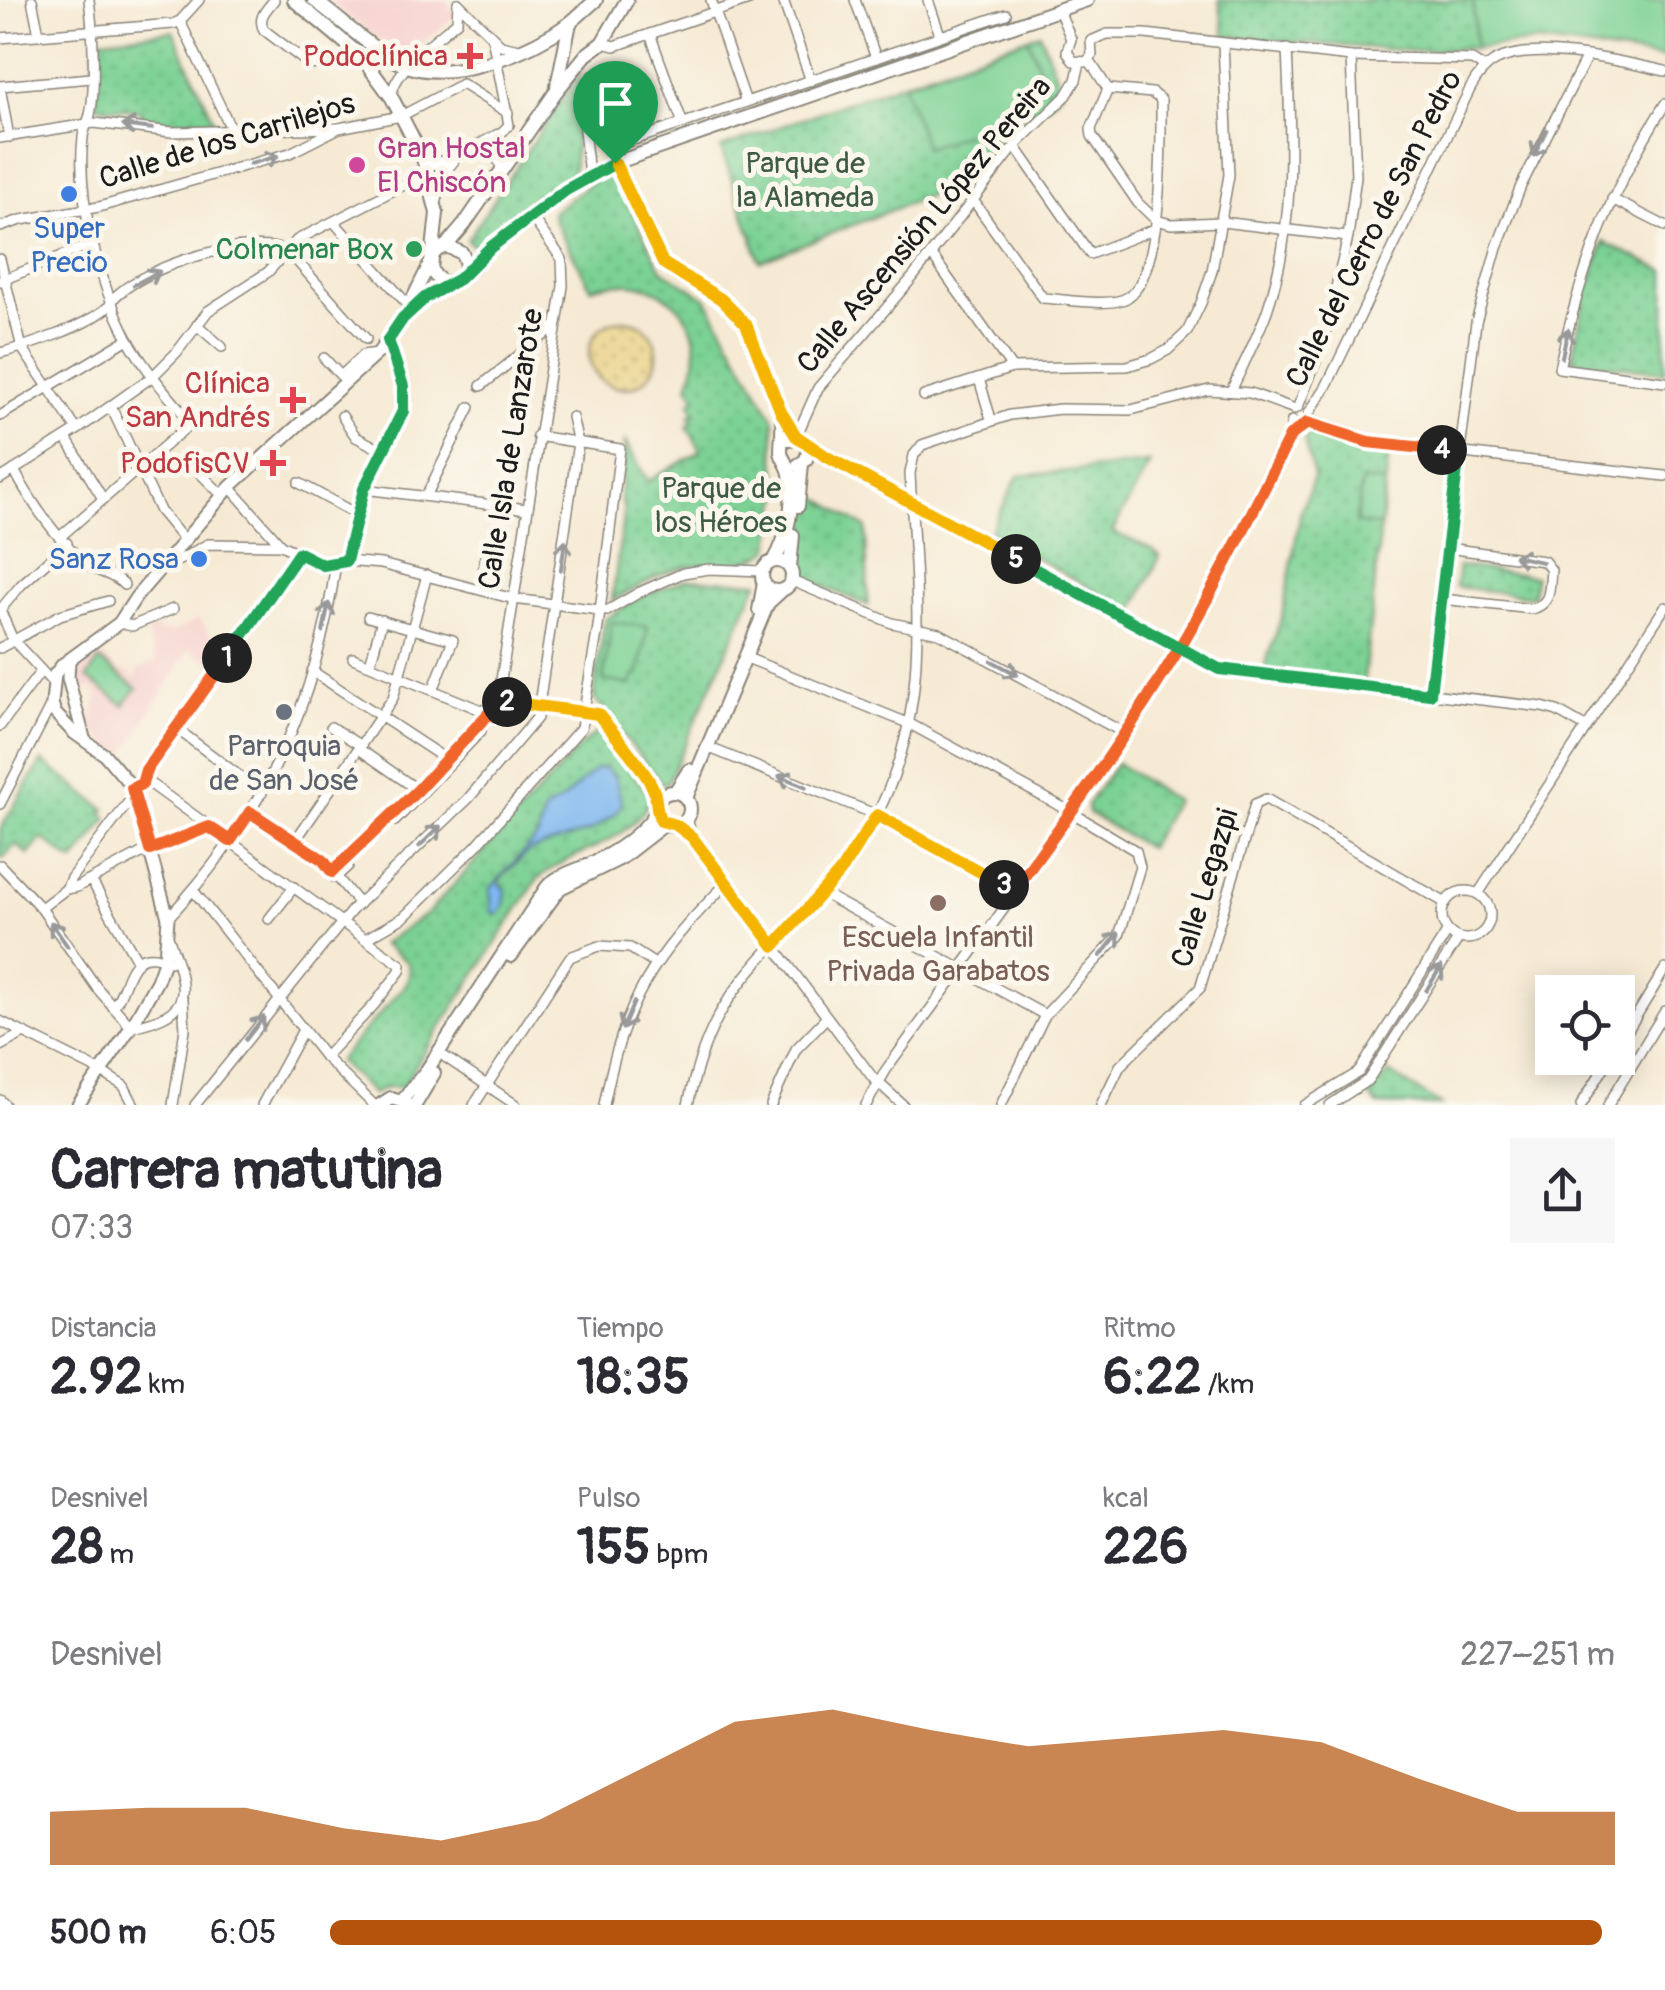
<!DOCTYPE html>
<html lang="es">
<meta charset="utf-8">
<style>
body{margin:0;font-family:Pangolin,sans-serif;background:#f7f7f7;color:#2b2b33;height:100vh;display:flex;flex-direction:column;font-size:38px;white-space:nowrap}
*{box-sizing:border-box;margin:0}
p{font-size:32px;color:#7c7c81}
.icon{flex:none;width:55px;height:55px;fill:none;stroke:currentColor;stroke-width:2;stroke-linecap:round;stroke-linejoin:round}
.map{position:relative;height:1105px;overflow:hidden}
.details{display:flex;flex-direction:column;background:#fff;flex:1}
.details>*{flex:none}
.fabs{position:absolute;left:1535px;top:975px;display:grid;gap:20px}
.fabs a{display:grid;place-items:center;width:100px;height:100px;border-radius:0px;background:#fff;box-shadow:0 5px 25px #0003;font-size:50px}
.pin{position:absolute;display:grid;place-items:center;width:85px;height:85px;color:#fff;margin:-102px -42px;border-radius:50% 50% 50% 0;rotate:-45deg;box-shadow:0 0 10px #0007}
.pin .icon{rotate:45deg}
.km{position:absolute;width:50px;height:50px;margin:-25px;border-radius:50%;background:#222;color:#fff;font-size:28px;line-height:50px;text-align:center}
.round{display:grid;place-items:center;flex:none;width:105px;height:105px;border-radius:0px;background:#f7f7f7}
.summary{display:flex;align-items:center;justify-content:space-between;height:170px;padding:0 50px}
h1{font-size:55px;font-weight:700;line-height:75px}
.figures{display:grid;grid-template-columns:repeat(3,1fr);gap:15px;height:170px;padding:10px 50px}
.figures div{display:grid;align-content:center}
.figures b{font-size:50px;font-weight:700}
.figures small{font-size:28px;font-weight:400}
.figures p{font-size:28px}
.chart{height:280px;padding:20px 50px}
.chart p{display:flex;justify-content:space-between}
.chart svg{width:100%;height:180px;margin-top:10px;fill:#b45309;opacity:.7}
ul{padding:0 50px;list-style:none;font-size:32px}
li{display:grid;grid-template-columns:160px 120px 1fr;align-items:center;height:75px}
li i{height:25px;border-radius:12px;background:#b45309}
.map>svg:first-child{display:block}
</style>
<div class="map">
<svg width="1665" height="1105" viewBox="0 0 1665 1105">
<defs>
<pattern id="grass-dots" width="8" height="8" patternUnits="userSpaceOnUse" patternTransform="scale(2.5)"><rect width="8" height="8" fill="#7cd194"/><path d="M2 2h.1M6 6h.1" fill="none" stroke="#6bb37f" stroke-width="1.8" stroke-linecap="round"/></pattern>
<pattern id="sand-dots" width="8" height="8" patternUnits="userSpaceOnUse" patternTransform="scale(2.5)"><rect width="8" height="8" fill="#eeda9e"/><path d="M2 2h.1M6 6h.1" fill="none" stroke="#ccba88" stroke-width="1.8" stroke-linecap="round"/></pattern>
</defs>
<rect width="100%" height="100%" fill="#fbf7ec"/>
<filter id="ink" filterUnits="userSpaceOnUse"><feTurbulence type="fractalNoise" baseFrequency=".01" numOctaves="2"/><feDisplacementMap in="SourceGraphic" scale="20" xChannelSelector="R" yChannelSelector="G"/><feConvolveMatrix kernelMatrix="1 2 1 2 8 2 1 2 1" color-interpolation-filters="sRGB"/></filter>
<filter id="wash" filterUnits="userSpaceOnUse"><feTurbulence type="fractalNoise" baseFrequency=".0048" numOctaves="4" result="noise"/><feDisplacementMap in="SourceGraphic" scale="40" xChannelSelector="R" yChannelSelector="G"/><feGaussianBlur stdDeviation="2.25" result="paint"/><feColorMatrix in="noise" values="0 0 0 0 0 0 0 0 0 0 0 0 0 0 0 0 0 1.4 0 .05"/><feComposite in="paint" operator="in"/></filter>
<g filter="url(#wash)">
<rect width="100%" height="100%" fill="#f6ead4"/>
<g fill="#f7d0cd">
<path d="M327,0H446L456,16L404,58Z"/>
<path d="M199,619L222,649L212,663L189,650L123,756L89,727L98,695L92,688L76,690L73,676L100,654L117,670L128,672L133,678L137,676L136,670L156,662L146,628L149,624L160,631L173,632Z"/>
</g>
<g fill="url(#grass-dots)" stroke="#4c7658" stroke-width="2.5">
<path d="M1219,0H1473L1476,48L1411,51L1225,37Z"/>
<path d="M173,31L214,120L175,122L141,119L142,111L97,106L95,49L102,39Z"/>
<path d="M1040,33L1062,91L1053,100L1017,120L933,194L760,261L721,148Z"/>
<path d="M581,71L573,174L475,248L467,240Z"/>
<path d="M607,175L621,190L662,270L706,298L774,419V451L780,494L770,549C746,569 715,561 685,567C658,573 636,588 612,601L624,510L620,498L625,442L648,481L701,451L687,426L693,422L689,416L695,412L690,403L696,398L688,385C718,319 656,267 591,288L554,220L552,212L592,182Z"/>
<path d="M1604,242L1665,271V372L1571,360L1585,297Z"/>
<path d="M1311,432L1347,446L1389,452L1363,688L1262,674L1282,616L1301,511L1314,477L1304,439Z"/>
<path d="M1150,463L1112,532L1152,549L1160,556L1133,612L990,532L1018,476Z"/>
<path d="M808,491L866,528L868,605L802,578L797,560Z"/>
<path d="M1459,566L1535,576L1533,596L1456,587Z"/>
<path d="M686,579L758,582L668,782L662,784L593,697L605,619L643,596Z"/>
<path d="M601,730L651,798C630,846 572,848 537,880L402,1087H388L373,1094L338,1061L406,984L410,971L407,962L382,944L428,913L584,742Z"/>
<path d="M42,761L105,809L102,813L108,818L74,862L42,838L28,855L16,844L3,859L0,856V829Z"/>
<path d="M1117,763L1175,801L1148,848L1088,813L1087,805Z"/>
<path d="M1389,1073L1442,1105H1377L1369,1095Z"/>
</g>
<circle fill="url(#sand-dots)" stroke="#857b5d" stroke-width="2.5" cx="623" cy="354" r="34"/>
<g fill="#7cd194" stroke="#4c7658" stroke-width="2.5">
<path d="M1473,0H1665L1663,58L1538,42L1476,48Z"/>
<path d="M1028,38L1052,102L926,148L903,84Z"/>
<path d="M1362,480L1385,483L1380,526L1356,523Z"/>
<path d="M612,622L648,627L638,675L633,677L631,685L603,680Z"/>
<path d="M99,660L137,688L124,705L87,678Z"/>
</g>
<path fill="#7fb8f0" stroke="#4e6a86" stroke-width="2.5" d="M597,768H605L615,777L622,804L615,814L590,831L529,851L501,878L499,883L506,890L504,906L498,914L492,912L490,889L538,836L544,811L562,800Z"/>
</g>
<g filter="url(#ink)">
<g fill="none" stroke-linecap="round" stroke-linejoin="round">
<g stroke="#898378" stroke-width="12">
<g id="minor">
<path d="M32,0L39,34"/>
<path d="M274,0C266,10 257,18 264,30L310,65L361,56"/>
<path d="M711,0L746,102"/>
<path d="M783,0L811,81"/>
<path d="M855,0L876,58"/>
<path d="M928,0L940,35"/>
<path d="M458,3L501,45L519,49"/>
<path d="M1059,10L1071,39L1067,51L1073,61L1086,62L1092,56L1091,41"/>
<path d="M180,21L231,129"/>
<path d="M650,34L683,124"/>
<path d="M0,38L173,24L180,21L199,0"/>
<path d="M1091,41L1107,34H1145L1351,57L1472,60L1485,68"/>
<path d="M602,43L615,46L749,0"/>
<path d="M1089,60L1108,89"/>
<path d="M593,79L615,163"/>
<path d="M0,86L91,78"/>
<path d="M0,87L9,137"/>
<path d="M1108,89L1091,129L1092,136L1138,203L1156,220L1171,224L1222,222L1348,237"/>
<path d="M392,98C390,72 438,38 457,21L458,3"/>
<path d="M1665,104C1608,195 1582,265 1559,368L1665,382"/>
<path d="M0,138L94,123L172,132L337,128"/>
<path d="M1015,146L1090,254L1155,229"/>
<path d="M613,147L1006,14"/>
<path d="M475,148C491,147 499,155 501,170"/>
<path d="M442,164L502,132L509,125L492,37"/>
<path d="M589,175L584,129L593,76"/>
<path d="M1612,199L1665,226"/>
<path d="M437,200L444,173L454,161"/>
<path d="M973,200L1043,298C1063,299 1113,308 1128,297C1164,273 1161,141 1161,100L1152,93L1108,89"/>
<path d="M334,222L409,306"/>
<path d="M0,227L21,220L99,207L290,153L339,128L401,116L462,84L508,113"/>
<path d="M288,251L366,339"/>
<path d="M931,254L1012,368"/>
<path d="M0,259L22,348L77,430"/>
<path d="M0,281L94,243"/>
<path d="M197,325L222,347"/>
<path d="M0,353C28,346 87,326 108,307C112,304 113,298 117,295C152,264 244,235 288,251"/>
<path d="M324,358L341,376L363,355L378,353"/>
<path d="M979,379L991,419"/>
<path d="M481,386L554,327"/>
<path d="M1232,389C1244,363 1257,338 1267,311C1296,226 1291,137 1287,49"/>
<path d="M924,396L1012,368L1127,366L1151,359L1168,350L1187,332L1201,303L1212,271L1229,175L1223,44"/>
<path d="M111,407L160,511L184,540"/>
<path d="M1298,407L1322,346L1348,237L1356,176L1351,57"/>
<path d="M1309,413L1326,387L1470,89C1476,78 1484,67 1495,61C1534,40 1623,62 1665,71"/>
<path d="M0,416L128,339"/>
<path d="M342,416L356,437L383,451"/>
<path d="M1307,423L1368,442L1665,476"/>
<path d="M796,437L818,388L913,277L1015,146L1067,95L1076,80L1080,63"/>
<path d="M66,438L103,499"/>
<path d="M808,443L827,457L1219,669L1542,707L1557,711L1585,727"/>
<path d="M14,470C31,502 55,536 82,561C94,573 113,572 124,585"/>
<path d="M200,473L222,495"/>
<path d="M0,479L77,430L153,376L177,352L208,311L268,272L297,240L429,172"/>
<path d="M299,483L356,514"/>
<path d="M230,487L281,545L323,565L346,561L381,564L514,599L607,611L640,592L683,573L709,569L763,571"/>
<path d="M364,489L527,509"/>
<path d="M426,496L470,407"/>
<path d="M61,536L191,423C169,396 144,369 127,337C99,282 76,199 83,137C84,129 88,122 90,115C96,89 93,27 89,0"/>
<path d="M346,561L364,489L403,411V386L388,340"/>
<path d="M163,569L208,544L281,545"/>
<path d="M792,581L892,623L939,633L1124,733"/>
<path d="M482,589L484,560"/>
<path d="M1442,599L1532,609C1552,604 1549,588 1551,570L1544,561L1447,548"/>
<path d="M368,617L453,640L433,690"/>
<path d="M119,623L132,626L173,609"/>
<path d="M0,648L60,615L108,601"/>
<path d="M353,658L491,714"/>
<path d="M747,658L910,724L1071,812L1136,851L1140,867L1119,936L1045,1015L1001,1105"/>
<path d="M370,664L382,620"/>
<path d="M312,671L447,760"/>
<path d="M52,682L13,640L0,610L21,585L67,543"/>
<path d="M1430,693L1476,322L1497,247L1521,186L1586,58"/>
<path d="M498,699L598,714L650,782L659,800"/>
<path d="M0,726L41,671"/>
<path d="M331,727L361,746"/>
<path d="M177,729L262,793"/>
<path d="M707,747L877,815L1014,891"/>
<path d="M359,749L418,790"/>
<path d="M142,783L146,771L299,553"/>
<path d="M133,788L142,783L152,785L401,965L400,971L374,1005L325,1057"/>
<path d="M0,804L52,703"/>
<path d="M250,812L323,860L359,904"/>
<path d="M687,818L692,837"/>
<path d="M395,821L481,731"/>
<path d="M676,825L692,837L873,1078L903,1105"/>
<path d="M295,841L393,698L427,575"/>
<path d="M0,865L41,908L97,988L131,1027C196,1013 188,991 168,936"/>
<path d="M332,872L447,760L498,699L563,286L562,259L531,216"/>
<path d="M335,878L348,866"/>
<path d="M91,880L138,962"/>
<path d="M66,889L71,878L127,804L136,799"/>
<path d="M193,890L325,1057L374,1105"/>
<circle cx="1466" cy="915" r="24"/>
<path d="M822,893L1045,1015"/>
<path d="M1478,894L1665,607"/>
<path d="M41,908L66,889L77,887L149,849L209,827"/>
<path d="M168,918C266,812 316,706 336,563"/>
<path d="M269,919L294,887"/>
<path d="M367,938L404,917L476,846L581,728L598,627L620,449L537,436"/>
<path d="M113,1007C130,989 125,941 170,962"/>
<path d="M0,1021L100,1071L124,1086L134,1105"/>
<path d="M0,1046L22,1034"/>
<path d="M1618,1046L1665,969"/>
<path d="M445,1057L516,1105"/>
<path d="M0,1100L5,1105"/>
<path d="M173,1105L185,1029L183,1000"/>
<path d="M195,1105L352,910L468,799L537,718L578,443L572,417"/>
<path d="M262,1105L303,1030"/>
<path d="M474,1105L570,957L599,946L630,948L655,964"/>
<path d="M604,1105C624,1001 652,957 727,883"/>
<path d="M688,1105C696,1068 707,1031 729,999C765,945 821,904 857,849C937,727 916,610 910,473L914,455L922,445L1010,415L1060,409L1131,410L1209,390L1250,393L1295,409"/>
<path d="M771,1105L796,1049L827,1017"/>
<path d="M866,1105L886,1070C987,931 1093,793 1181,645C1221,578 1255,507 1290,437L1292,421"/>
<path d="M1101,1105L1120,1066L1200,988L1255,804L1266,799L1444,902"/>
<path d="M1305,1105L1359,1072L1447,932"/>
<path d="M1330,1105L1368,1080L1458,939"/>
<path d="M1581,1105L1610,1058"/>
<path d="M1608,1105L1665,1011"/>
</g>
</g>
<g stroke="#898378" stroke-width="15">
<g id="tertiary">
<path d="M410,311L449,283"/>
<path d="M69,662L68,678L84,738"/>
<path d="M78,1105L131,1027L157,981L165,959L168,918L133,788L105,755L74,733L55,713L52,703L55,674L63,664L119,623L136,597L230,487L378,353L403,318L430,263"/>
</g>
</g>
<g stroke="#898378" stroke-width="16">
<g id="secondary">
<path d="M294,0L361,56L392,98L423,158L437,213L431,269C436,279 444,286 456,281C469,274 479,257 490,248C528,215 570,184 615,163L1087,0"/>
<path d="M314,0C342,20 371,50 402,64C452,85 529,52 570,23"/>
<path d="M557,86L570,23L596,0"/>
<path d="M423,158L433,163H444"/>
<path d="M615,163L663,263L721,299L746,325L781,412L796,437"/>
<path d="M446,246L462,253L466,264L464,274"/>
<path d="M431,257L437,250L446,246L464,225L555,93L586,55L602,43L627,0"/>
<path d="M788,439L800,438L809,447L806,460L798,465"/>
<path d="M798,506L802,464"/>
<circle cx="777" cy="576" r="15"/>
<path d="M774,561C788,537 795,503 790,474C789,466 782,459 781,452C781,441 783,431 782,420"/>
<path d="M790,567L793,535"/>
<path d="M759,610L764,583"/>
<path d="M675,792L689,770"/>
<circle cx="673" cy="809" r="17"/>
<path d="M686,798L768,603L781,591"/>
<path d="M511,956L560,888L621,858L665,824"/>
<path d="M402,1100L427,1070L547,887C558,875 573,872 588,865C615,853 640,836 657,812"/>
<path d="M380,1105L391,1098L405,1102"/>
<path d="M415,1105L434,1073"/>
</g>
</g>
<use href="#minor" stroke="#fff" stroke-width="9"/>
<use href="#tertiary" stroke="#fff" stroke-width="11"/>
<use href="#secondary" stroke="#fff" stroke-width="12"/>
</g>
<defs><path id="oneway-shaft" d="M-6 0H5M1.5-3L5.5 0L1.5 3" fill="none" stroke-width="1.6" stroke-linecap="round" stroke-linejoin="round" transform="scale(2.5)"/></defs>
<g stroke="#999">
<use href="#oneway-shaft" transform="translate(137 127) rotate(-173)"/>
<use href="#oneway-shaft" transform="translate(1540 143) rotate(116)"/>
<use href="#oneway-shaft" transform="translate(264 160) rotate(-16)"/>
<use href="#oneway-shaft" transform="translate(147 278) rotate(-28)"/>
<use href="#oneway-shaft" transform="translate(1565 343) rotate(-78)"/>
<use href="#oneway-shaft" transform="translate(563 555) rotate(-82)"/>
<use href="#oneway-shaft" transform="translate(1528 559) rotate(-168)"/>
<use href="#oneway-shaft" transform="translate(326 617) rotate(-79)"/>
<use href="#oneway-shaft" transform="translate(1005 668) rotate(28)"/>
<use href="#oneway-shaft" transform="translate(792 781) rotate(-158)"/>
<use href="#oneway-shaft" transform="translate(430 836) rotate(-44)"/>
<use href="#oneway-shaft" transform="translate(59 934) rotate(-125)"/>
<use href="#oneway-shaft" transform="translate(1110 944) rotate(-52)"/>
<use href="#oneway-shaft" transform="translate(1434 978) rotate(-58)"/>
<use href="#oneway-shaft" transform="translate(628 1016) rotate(113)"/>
<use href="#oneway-shaft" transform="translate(255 1028) rotate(-52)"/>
</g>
</g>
<g fill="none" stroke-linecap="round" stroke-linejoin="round" filter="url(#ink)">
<g stroke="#fff" stroke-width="20">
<path id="split-1" d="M227,658L299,553L323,565L346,561L364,489L403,411V386L388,340L403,318L426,297L459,279L491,247L566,190L615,163"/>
</g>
<g stroke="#fff" stroke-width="20">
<path id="split-2" d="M227,658L146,770L142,784L132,788L150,850L209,827L230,841L250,812L323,860L332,872L418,790L489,713L494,716L507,702"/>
</g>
<g stroke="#fff" stroke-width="20">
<path id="split-3" d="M507,702L598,714C616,737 637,759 651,784C659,798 654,808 661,821L676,825L692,837L774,946L840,872L877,815L1004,885"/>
</g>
<g stroke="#fff" stroke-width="20">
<path id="split-4" d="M1004,885L1014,890C1075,808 1135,723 1187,635C1224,570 1257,503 1290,436L1307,423L1368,442L1442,450"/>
</g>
<g stroke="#fff" stroke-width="20">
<path id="split-5" d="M1016,559L1219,669L1430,694L1459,452L1442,450"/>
</g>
<g stroke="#fff" stroke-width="20">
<path id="split-6" d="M615,163L663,263L721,299L746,324L781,412L796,436L827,457L1016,559"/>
</g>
<use href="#split-1" stroke="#22a559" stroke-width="12"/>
<use href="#split-2" stroke="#f0652b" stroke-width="12"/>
<use href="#split-3" stroke="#f5b400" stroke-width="12"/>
<use href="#split-4" stroke="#f0652b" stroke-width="12"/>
<use href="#split-5" stroke="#22a559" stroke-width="12"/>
<use href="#split-6" stroke="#f5b400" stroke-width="12"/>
</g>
<g fill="#e0444e" stroke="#fbf7ec" stroke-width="4">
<path d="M465 41h10v10h10v10h-10v10h-10v-10h-10v-10h10z"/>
<path d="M288 385h10v10h10v10h-10v10h-10v-10h-10v-10h10z"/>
<path d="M268 448h10v10h10v10h-10v10h-10v-10h-10v-10h10z"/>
</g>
<circle fill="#d1479c" stroke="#fbf7ec" stroke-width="4" cx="357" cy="165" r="10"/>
<g fill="#3f7fe0" stroke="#fbf7ec" stroke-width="4">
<circle cx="69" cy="194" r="10"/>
<circle cx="199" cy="559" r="10"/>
</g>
<circle fill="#2e9e5b" stroke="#fbf7ec" stroke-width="4" cx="414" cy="249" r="10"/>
<circle fill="#6b7280" stroke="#fbf7ec" stroke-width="4" cx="284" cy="712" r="10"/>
<circle fill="#8d6e63" stroke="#fbf7ec" stroke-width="4" cx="938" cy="903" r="10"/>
<g text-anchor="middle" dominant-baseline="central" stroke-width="10" stroke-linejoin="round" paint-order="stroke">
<g font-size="30" fill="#be3a42" stroke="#fbf7ec" text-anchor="end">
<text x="448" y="56">Podoclínica</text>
<text x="270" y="383">Clínica<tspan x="270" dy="34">San Andrés</tspan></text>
<text x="250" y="463">PodofisCV</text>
</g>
<g font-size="30" fill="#1c1c1c" stroke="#fbf7ec">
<text transform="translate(227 141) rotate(-17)">Calle de los Carrilejos</text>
<text transform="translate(924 225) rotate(-50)">Calle Ascensión López Pereira</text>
<text transform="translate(1374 229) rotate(-63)">Calle del Cerro de San Pedro</text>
<text transform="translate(511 449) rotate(-81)">Calle Isla de Lanzarote</text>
<text transform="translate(1205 888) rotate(-73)">Calle Legazpi</text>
</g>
<g font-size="30" fill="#b23c85" stroke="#fbf7ec" text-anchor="start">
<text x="377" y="148">Gran Hostal<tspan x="377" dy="34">El Chiscón</tspan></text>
</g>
<g font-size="30" fill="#3e5b46" stroke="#fbf7ec">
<text x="805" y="163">Parque de<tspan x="805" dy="34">la Alameda</tspan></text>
<text x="721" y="488">Parque de<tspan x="721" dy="34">los Héroes</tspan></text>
</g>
<g font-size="30" fill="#366cbe" stroke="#fbf7ec">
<text x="69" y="228">Super<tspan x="69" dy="34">Precio</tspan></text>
<text x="179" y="559" text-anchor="end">Sanz Rosa</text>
</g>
<g font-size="30" fill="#27864d" stroke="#fbf7ec" text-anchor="end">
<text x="394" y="249">Colmenar Box</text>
</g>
<g font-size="30" fill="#5b616d" stroke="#fbf7ec">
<text x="284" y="746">Parroquia<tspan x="284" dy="34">de San José</tspan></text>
</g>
<g font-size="30" fill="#785e54" stroke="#fbf7ec">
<text x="938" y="937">Escuela Infantil<tspan x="938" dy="34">Privada Garabatos</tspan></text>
</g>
</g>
</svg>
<div class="fabs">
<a><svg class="icon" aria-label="locate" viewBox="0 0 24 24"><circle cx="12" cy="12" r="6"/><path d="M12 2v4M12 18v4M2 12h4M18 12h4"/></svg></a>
</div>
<div class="pin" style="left:615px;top:163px;background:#1e9e55"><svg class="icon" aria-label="arrive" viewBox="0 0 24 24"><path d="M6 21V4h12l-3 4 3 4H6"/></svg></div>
<b class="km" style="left:227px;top:658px">1</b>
<b class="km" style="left:507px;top:702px">2</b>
<b class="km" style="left:1004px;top:885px">3</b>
<b class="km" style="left:1442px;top:450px">4</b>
<b class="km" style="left:1016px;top:559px">5</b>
</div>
<section class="details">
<div class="summary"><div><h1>Carrera matutina</h1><p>07:33</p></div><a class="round"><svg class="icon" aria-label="share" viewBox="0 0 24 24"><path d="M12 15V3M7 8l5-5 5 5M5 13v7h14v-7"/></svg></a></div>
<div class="figures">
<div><p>Distancia</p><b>2.92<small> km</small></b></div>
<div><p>Tiempo</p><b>18:35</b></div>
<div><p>Ritmo</p><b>6:22<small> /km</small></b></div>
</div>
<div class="figures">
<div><p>Desnivel</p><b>28<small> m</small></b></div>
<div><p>Pulso</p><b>155<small> bpm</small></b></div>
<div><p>kcal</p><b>226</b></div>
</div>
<div class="chart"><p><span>Desnivel</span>227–251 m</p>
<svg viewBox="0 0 160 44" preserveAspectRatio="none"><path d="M0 44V31L10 30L20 30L30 35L40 38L50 33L60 21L70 9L80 6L90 11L100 15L110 13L120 11L130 14L140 23L150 31L160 31V44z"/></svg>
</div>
<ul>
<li><b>500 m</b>6:05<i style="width:99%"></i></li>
</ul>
</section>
